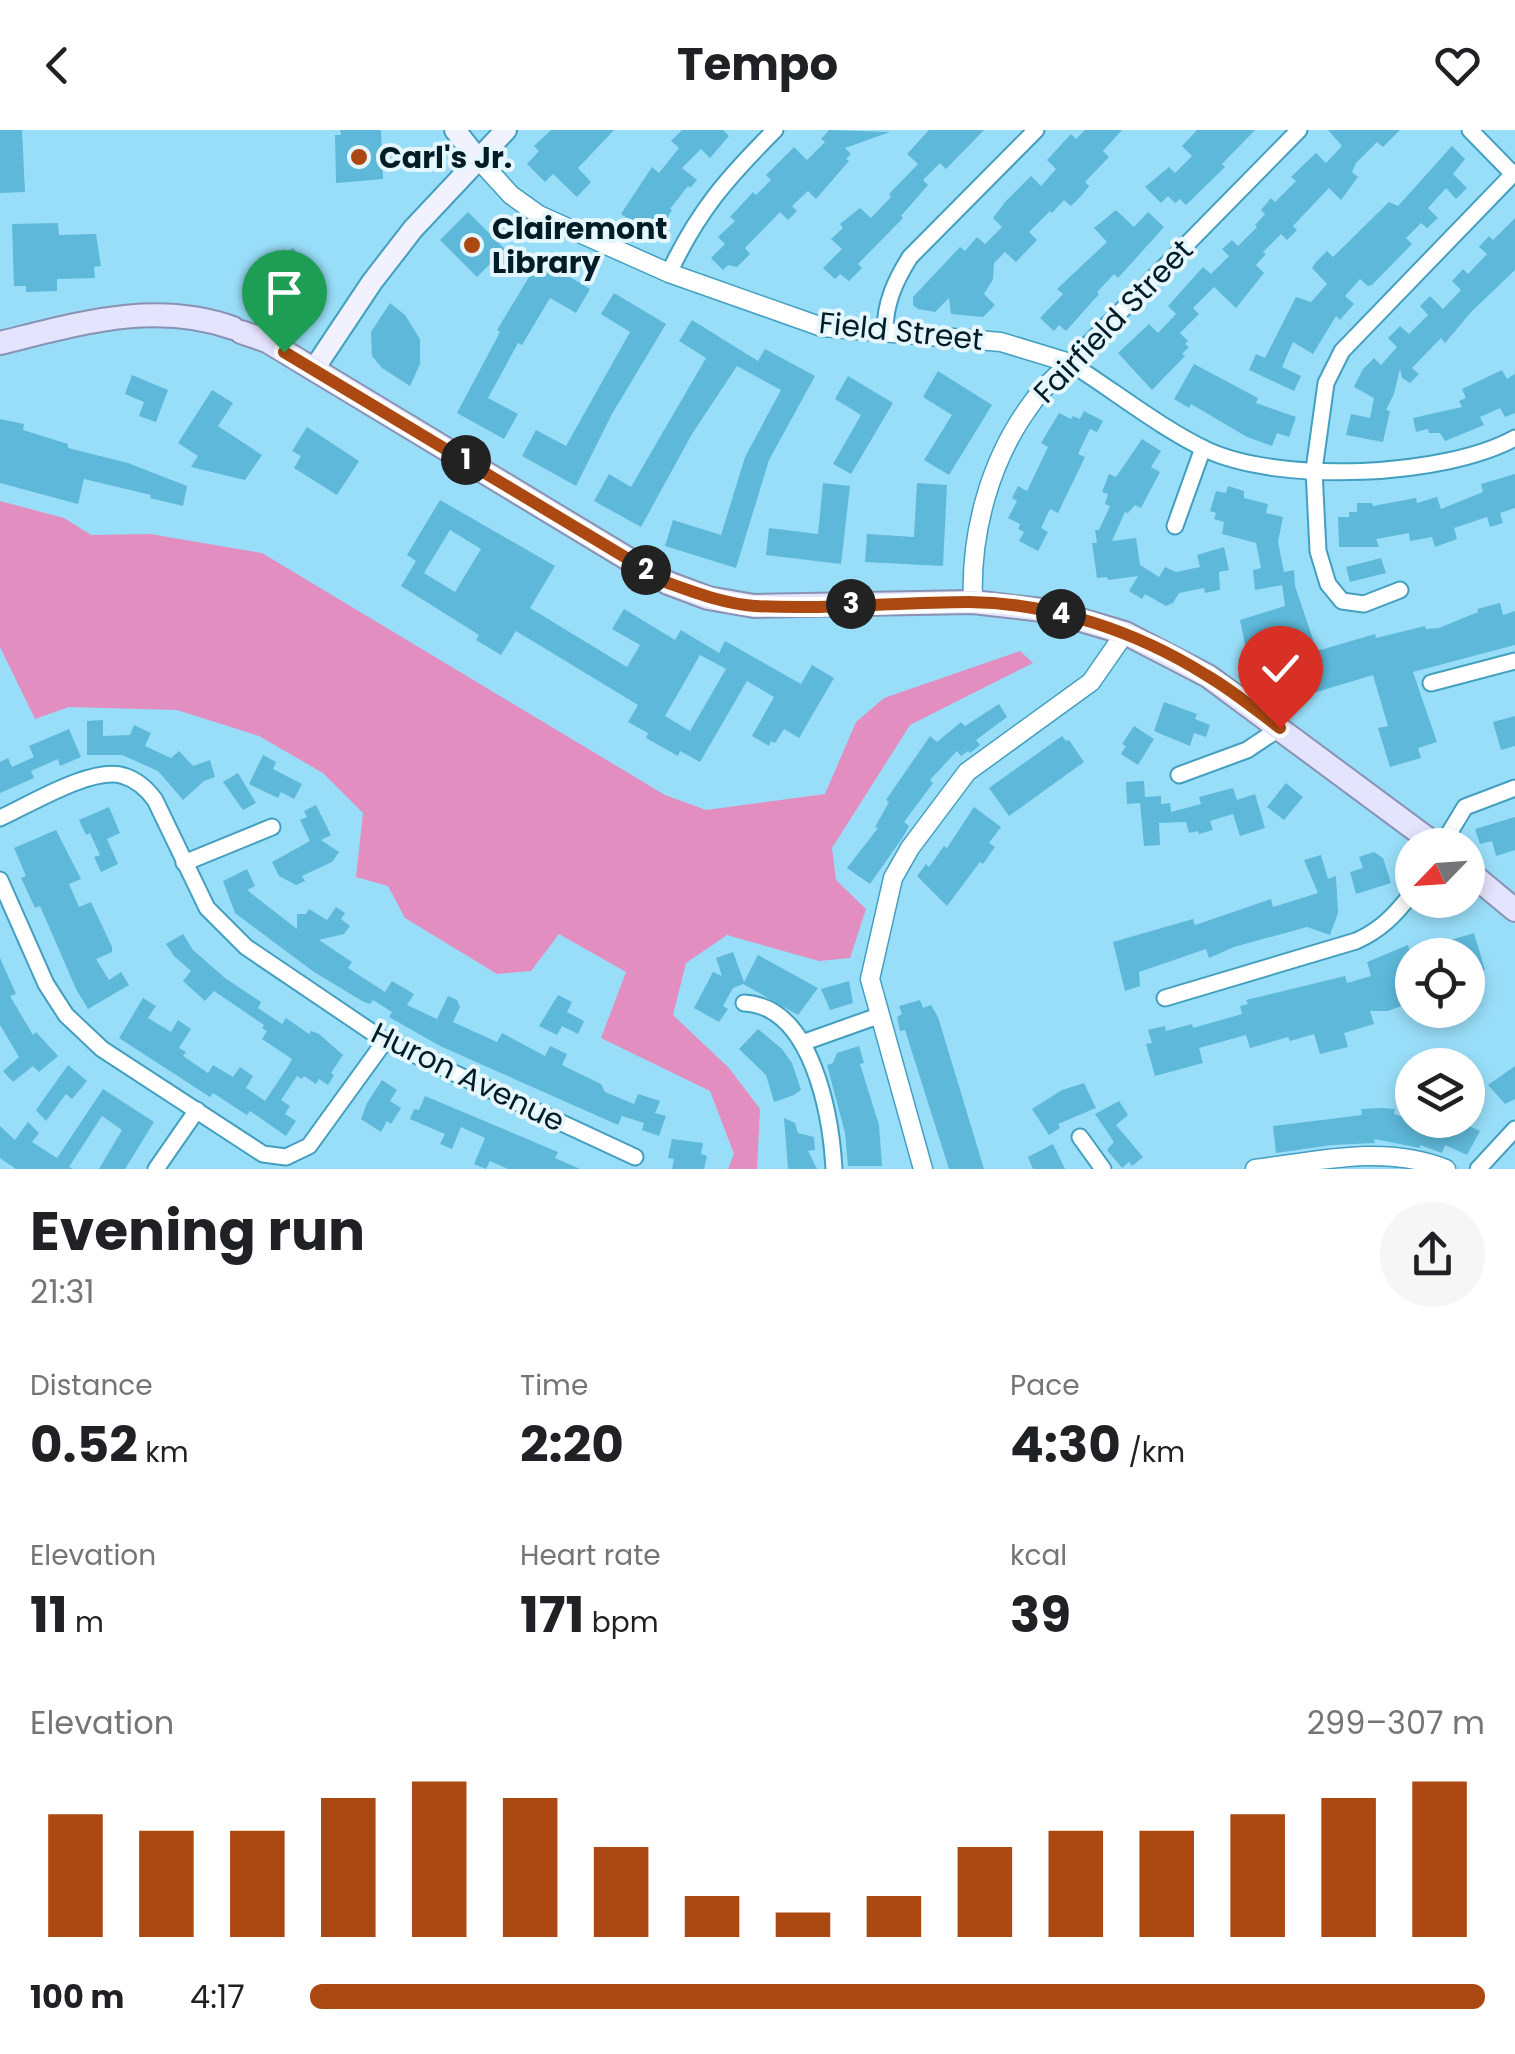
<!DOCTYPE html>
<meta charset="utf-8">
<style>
body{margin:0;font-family:Poppins,sans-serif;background:#f6f6f6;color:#202124;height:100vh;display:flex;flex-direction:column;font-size:38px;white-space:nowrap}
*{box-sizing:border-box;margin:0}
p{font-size:32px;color:#757577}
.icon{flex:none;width:55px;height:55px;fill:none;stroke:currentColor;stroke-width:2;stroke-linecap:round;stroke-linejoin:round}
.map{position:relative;height:1039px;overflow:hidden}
.details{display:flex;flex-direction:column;background:#fff;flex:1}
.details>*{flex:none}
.needle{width:65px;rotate:245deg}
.controls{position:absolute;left:1395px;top:698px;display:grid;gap:20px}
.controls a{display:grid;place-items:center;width:90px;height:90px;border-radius:50%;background:#fff;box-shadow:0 5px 15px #0003;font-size:50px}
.pin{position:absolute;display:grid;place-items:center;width:85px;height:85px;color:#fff;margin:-102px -42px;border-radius:50% 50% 50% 0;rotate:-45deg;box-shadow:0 0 10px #0007}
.pin .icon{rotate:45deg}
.km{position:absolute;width:50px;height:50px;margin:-25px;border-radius:50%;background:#222;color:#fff;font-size:28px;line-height:50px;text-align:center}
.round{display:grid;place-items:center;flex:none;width:105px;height:105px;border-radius:52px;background:#f6f6f6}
.head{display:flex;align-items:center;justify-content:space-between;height:170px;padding:0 30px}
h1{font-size:55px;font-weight:700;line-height:75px}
.metrics{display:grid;grid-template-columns:repeat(3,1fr);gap:15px;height:170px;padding:10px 30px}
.metrics div{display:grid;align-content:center}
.metrics b{font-size:50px;font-weight:700}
.metrics small{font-size:28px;font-weight:400}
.metrics p{font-size:28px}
.chart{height:280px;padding:20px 30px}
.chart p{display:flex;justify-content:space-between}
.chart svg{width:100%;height:180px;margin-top:10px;stroke:#ac4912;stroke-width:6}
ul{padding:0 30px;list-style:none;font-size:32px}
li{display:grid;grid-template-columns:160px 120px 1fr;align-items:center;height:75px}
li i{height:25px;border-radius:12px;background:#ac4912}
header{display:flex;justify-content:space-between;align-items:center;height:130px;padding:0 30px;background:#fff;font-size:45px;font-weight:700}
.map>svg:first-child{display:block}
</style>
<header><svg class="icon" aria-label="back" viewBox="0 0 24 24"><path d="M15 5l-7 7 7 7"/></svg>Tempo<svg class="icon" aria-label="heart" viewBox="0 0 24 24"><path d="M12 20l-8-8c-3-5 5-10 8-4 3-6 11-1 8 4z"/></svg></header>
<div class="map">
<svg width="1515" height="1039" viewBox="0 0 1515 1039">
<rect width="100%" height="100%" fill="#99def9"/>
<path fill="#e38ec0" d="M0,371L64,388L91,405L150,404L262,423L665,665L706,680L825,664L856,592L884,568L1020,521L1033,533L910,595L832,718L836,750L866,779L850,828L819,831L727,805L686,833L673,885L729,938L760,979L757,1039H728L734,1024L710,961L601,908L626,842L559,804L531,841L497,844L405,788L388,756L356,747L363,683L323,643L259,606L177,580L69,577L35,589L0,517Z"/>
<g fill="#5eb8d9" fill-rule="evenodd">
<path d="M0,0H22L25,62L0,63Z"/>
<path d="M340,0H381L383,49L336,53L335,5H341Z"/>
<path d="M551,0H614L578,38L591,52L577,67L553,44L545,52L527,34L539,21L534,16Z"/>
<path d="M682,0H723L729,6L710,28L701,19L682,38L697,50L690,58L688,56L670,79L672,80L665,92L661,89L651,105L641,98L638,104L630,101V90L621,84L652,37L659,43L679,18L671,11Z"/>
<path d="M829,0L890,2L845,18L851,24L846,29L849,31L816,69L808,61L792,76L797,81L788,90L780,82L745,118L750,124L737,137L728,135L723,140L711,128L725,114L718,107L735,91L730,87L753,62L756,65L771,50L766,45L794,17L807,30L825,12L821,9Z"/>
<path d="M929,0H984L946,39L940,33L923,50L928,55L901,86L903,88L858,134L862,138L849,151L840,144L835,149L823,138L842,119L831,109L843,98L840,94L860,78L871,88L891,67L889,64L918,34L907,24Z"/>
<path d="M1085,0H1122L1103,21L1109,27L1085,52L1089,56L1082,65L1071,76L1064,70L1052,83L1050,81L1029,102L1037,110L1016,132L1005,122L994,133L993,149L984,164L995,175L983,187L951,184L949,168L935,182L918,179L913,175V167L960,117L965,121L977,107L985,114L1002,97L993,88L1006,71L1031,46L1041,56L1056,39L1047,30L1071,4L1076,9Z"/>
<path d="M1197,0H1255L1222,34L1225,37L1186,75L1180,69L1175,73L1168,66L1161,73L1145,57L1169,37L1175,43L1192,26L1182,16Z"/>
<path d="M1328,0H1400L1383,17L1377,12L1356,33L1352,42L1358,47L1341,70L1329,58L1293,96L1297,100L1287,110L1281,104L1263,122L1266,124L1256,135L1264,143L1236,178L1214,157L1193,178L1199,184L1180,203L1188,211L1185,214L1189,217L1182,224L1185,226L1152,260L1118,223L1149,194L1158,203L1176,184L1168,176L1203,137L1211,144L1229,126L1222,119L1232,110L1238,116L1257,97L1255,95L1265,84L1261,80L1271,68L1275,72L1296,51L1291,47L1301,37L1316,23L1326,33L1342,16Z"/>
<path d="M1452,16L1465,29L1453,44L1467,58L1456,69L1446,58L1428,78L1438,88L1427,98L1421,93L1406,108L1412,114L1372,155L1368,156L1360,149L1345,166L1354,174L1340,190L1336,186L1313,224L1293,212L1282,237L1301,246L1294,261L1249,240L1256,224L1265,228L1296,167L1311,172L1327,154L1312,138L1316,132L1327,121L1333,127L1389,72L1398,76Z"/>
<path d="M1116,80L1134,97L1148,82L1164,97L1118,148L1114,144L1097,162L1099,164L1066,201L1059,195L1054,201L1040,188L1063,164L1057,159L1107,112L1094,98Z"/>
<path d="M468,82L505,119L477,147L440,110Z"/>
<path d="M1515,88V140L1472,181L1445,213L1441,208L1412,238L1419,244L1410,253L1402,248L1400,239L1394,264L1386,280L1390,281L1383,312L1346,305L1351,284L1370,288L1374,268L1354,257L1363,239L1374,228L1381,235L1397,217L1388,208L1400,196L1409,204L1428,185L1420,176L1430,166L1443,179L1461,160L1452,151L1463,139L1468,144L1487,124L1479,117L1489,106L1493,110Z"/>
<path d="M58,93L59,105L96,104L101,136L94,137L95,148L57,149V161L26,162V156H14L12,94Z"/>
<path d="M293,118L306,134L275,160L261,143Z"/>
<path d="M540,129L590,159L576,183L550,168L522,215L518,213L488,268L518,284L504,309L457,283L500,202L497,200Z"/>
<path d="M614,163L666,194L612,284L576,356L522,326L536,300L566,316L630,202L601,184Z"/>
<path d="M390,173L405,185L420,209V234L410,256L382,238L372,226L371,202Z"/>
<path d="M692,190L758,231L765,219L815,246L769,330L736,438L665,416L673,390L721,405L745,327L781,260L737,236L692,304L641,397L594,371L609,344L631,357L706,228L679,211Z"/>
<path d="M1194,234L1258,268L1256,273L1296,287L1289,307L1277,303L1272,316L1247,307L1191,274L1189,278L1174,269Z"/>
<path d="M1502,240L1507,249L1515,244V283L1505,287L1500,278L1480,287L1484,295L1445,311L1440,303H1429L1428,299L1416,302L1413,288L1462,277L1459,271L1466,268L1462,259Z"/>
<path d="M938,241L992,275L949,345L924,330L952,285L923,267Z"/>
<path d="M132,245L168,260L156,292L139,286L144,272L125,264Z"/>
<path d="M848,246L893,273L851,344L833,334L861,285L835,269Z"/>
<path d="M212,260L233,273L218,296L262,325L245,350L191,337L198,326L178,313Z"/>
<path d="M1084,281L1103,291L1097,302L1090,299L1078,324L1085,327L1058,383L1050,379L1041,398L1048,402L1038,421L1019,411L1024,402L1018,399L1020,394L1008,388L1017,371L1012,368L1018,356L1027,361L1048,317L1041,313L1059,283L1071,289L1073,286L1080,289Z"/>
<path d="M0,289L24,294L23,300L68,314V318L128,333L187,356L183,376L150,368L151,365L84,349L78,374L0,353Z"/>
<path d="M307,297L359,331L337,365L294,338L301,326L292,321Z"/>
<path d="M1142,309L1161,321L1151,337L1160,342L1141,378L1135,375L1128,383L1125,382L1112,411L1136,408L1140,435L1159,447L1165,437L1176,442L1200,437L1197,425L1224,417L1229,440L1219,442L1220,460L1205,463L1204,458L1179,463L1173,473L1166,476L1145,464L1142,469L1129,461L1138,446L1108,450L1107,447L1097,448L1092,413H1097L1095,400H1099L1110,376L1105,374L1108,364L1102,362L1109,344L1116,347Z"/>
<path d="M1515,344V378L1500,383L1503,393L1490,397L1487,387L1454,398L1457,409L1435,417L1432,407L1410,411L1409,403L1376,409L1379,417H1339L1338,387H1349V382H1357V373H1372L1373,376L1416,368L1417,373L1437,367L1441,379L1483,362L1481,354Z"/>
<path d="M823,353L850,356L841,434L766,425L769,398L818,404Z"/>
<path d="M917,353L947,355L943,436L865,432L867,404L914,407Z"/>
<path d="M1228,356L1244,361V368L1268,374L1266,383L1283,387L1278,412L1284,442L1294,440L1295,456L1317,521L1375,504L1376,508L1425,496L1426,499L1439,498L1478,482L1477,479L1500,473L1503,485L1515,481V515L1413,542L1437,612L1418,618L1421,628L1390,637L1378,598L1388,596L1373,545L1310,564L1297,514L1248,529L1240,490L1285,476L1282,455L1255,460L1253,440L1261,438L1256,413L1222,404L1224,392L1214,389L1216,383L1210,381L1216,361L1226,363Z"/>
<path d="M440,370L555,436L530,478L627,537L640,515L612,499L624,479L675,510L681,500L719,523L725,511L801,554L812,535L834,548L799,608L784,599L775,613L771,611L769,616L752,606L774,567L747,551L700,632L680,621L678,626L646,608L648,603L628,592L638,575L516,501L501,525L476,510L479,505L401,456L416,431L407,425ZM450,400L481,419L455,462L424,443ZM700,525L726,539L690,601L665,586Z"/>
<path d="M1381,428L1386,443L1350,452L1346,437Z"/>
<path d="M1164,572L1197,584L1195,589L1210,595L1206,607L1194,603L1190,616L1154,601Z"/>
<path d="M999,574L1007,587L976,610L980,615L970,623L968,621L961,626L957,621L930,650L933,653L904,692L909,696L903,707L870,754L847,738L878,698L875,697L889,672L886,670L930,606L937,612L961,592L965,596Z"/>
<path d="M1515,586V616L1501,620L1493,592Z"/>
<path d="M103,590V606L130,605L134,595L151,603L145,616L171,628L179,621L193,636L210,630L215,647L204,651L183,670L158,641L122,625H87V591Z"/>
<path d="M1134,596L1154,609L1138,635L1121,624L1126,616L1122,614Z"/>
<path d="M69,599L81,627L60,636L58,629L31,641L34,648L0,663V632L8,628L12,637L34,627L29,616Z"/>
<path d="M1062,606L1066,611L1069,610L1084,632L1009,686L989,658Z"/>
<path d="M263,625L276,632L273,639L302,654L294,669L281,662L278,668L249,654Z"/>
<path d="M238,643L256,673L243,680L223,652Z"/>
<path d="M1144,651L1145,667L1161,666V674L1170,673L1171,682L1201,674L1199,667L1233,658L1237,670L1255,664L1265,698L1240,706L1233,684L1210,691L1213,700L1199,704L1198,701L1189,703L1186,692L1159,693L1160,715L1144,716L1140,673L1127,674L1126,652Z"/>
<path d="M1286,653L1303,667L1284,690L1267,677Z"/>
<path d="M316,675L331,705L321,710L339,722L332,732L302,746L305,751L296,755L279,746L272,732L310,711L300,690L307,687L304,681Z"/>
<path d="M109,677L120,703L107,709L118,734L101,742L94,727L100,725L90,703L86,705L79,690Z"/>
<path d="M974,677L1001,697L989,713L995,717L983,734L980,732L947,776L917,746L926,734L929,737L944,716L947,718Z"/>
<path d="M1515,687V720L1496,726L1492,711L1480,714L1475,699Z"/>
<path d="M56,700L81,749L69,754L79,777L91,772L112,817V822L96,829L109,850L121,842L129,855L88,879L76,859L40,776L35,778L21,748L26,746L14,718Z"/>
<path d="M1374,722L1383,728L1391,753L1356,764L1350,742L1363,738L1359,727Z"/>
<path d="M1321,725L1328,749L1336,746L1338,783L1330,805L1307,797L1234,817L1209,828L1206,819L1139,842L1140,856L1125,861L1113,812L1193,789L1195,795L1271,769L1273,777L1318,763L1304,730Z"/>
<path d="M247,739L255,756L247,760L297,799V784H306L309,779L327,790L336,777L345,783L341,789L350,796L344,804L319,810L352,832L348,838L385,862L392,851L414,864L407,875L437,889L448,866L457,870L460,877L453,892L497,912L502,903L545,926L550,916L567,924L562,935L601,954L605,962L634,974L638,964L660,971L655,983L666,986L659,1006L642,1000L644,993L622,986L618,995L440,916L389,887L392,882L373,870L370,874L362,871L314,842L235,783L223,751Z"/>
<path d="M1474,803L1485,840L1468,845V825H1434L1431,816Z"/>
<path d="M183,804L193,820L225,848L261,872L258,878L282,894L286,888L309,904L311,901L319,904L343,925L331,943L334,945L328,955L319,949L316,954L304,946L302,949L297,946L281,970L290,976L285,984L296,991L286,1006L250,981L247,985L213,963L210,967L119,908L143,868L156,876L148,888L171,902L178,890L191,899L179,918L186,922L183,926L208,943L213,935L233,947L240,937L253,946L246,958L265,971L287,938L292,929L262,909L267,901L262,898L264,895L214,861L205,871L183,851L191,841L174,826L166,814Z"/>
<path d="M1408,815L1412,831L1410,836L1412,872L1388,881H1370L1374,894L1344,903L1348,917L1320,924L1314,904L1290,911L1288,907L1250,918L1246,905L1199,918L1203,933L1155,946L1146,914L1152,913L1148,900L1165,896L1166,901L1192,894L1193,898L1242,884L1240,876L1248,874L1246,870L1345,846L1347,853L1371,846L1367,832Z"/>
<path d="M733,822L744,852L758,825L818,858L798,885L743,854L733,858L723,876L728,879L719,892L694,878L713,842L722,846L716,828Z"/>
<path d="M0,828L16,864L10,866L33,905L36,902L58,926L39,942L33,936L13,952L3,941L19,927L0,895Z"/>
<path d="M849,851L853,873L830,880L821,859Z"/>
<path d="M558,865L572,872L567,882L584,891L578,904L562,896L557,905L539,896Z"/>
<path d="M920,870L923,878L931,875L938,887L984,1039H949L905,900L900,901L897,887L902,884L899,876Z"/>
<path d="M758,899L782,919L792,933L801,960L794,965L774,972L766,945L739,919Z"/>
<path d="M859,916L864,933L860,934L879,995L882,1036H848L845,1003L827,935L833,933L837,923Z"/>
<path d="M68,935L87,951L72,969L66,964L46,991L36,980Z"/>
<path d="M1515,936V969L1505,974L1488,955Z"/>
<path d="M382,950L397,960L390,971L401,978L391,994L387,991L381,1002L361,989L367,973Z"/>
<path d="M1084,953L1096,978L1058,994L1060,998L1049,1005L1032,979L1062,960Z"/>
<path d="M103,959L154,992L125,1039H99L122,1000L102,986L69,1037L73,1039H16L0,1028V996L15,1010L28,992L39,1003L32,1012L57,1028Z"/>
<path d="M425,966L558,1022L555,1028L580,1039H508L490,1031L486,1039L474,1034L485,1008L461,997L452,1019L440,1014L445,1004L410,989L414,979L419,980Z"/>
<path d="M1119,971L1128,985L1116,995L1143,1027L1132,1036L1129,1032L1122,1038L1107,1020L1114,1012L1095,984Z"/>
<path d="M1382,978L1395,979L1394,984L1412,990L1435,994L1441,990L1462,998L1464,994L1480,1001L1467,1025L1445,1015L1442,1023L1420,1015V1018L1374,1009L1375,1013L1332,1015L1276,1023L1273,996L1362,985L1361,979Z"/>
<path d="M784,988L795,993L798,1003L814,1007L815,1020L808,1021L817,1039H788Z"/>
<path d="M672,1009L703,1013L701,1024L707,1026L704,1039H672L674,1029L668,1028Z"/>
<path d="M1053,1014L1065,1039H1033L1028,1027Z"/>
</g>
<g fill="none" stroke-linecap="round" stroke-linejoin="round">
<g stroke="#439fbf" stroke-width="19">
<g id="minor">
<path d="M1299,0L1070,233C1113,260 1162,299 1207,320C1281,354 1444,347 1515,308"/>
<path d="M1470,0L1513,44"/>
<path d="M669,143C698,81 727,48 775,0"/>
<path d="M885,201C885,173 895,151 910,127L1036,0"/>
<path d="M1175,396L1203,318"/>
<path d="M1400,460L1364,474L1342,471L1328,454L1318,421L1314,340L1326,253L1342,221L1515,42"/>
<path d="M1431,553L1515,531"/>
<path d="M1179,645L1247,620L1280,598"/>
<path d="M0,688C29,675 94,635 124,646C137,650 147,659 155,670L207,778L246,817L385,911L635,1027"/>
<path d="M1442,715L1465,677L1515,658"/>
<path d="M184,733L272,697"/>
<path d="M0,750L46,854L66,885L102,919L263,1024L286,1027L309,1016L385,911"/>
<path d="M1165,868L1356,811C1381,800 1396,784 1412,763"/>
<path d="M744,873C813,876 831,987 834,1039"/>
<path d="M802,913L878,886"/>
<path d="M1080,1007L1103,1039"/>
<path d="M156,1039L197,980"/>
<path d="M1478,1039L1515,999"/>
</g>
</g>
<g stroke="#439fbf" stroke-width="21">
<g id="tertiary">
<path d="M478,29L511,65L539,85L669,143L822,197L1001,212L1070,233C1057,246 1042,258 1032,273C990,329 970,403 973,472"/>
<path d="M923,1039L870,849L893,748L910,718L967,642L1091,552L1125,503"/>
<path d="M1255,1039C1318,1031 1385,1014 1446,1039"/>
</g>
</g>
<g stroke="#439fbf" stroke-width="24">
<g id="secondary">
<path d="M455,0L478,29"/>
<path d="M314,239L372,152L413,99L506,0"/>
</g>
</g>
<g stroke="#8892b2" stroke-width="26">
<g id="primary">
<path d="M241,202L267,211L305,234L668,453L708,468L754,476L973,472L1050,481L1125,503L1208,546L1436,715"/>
<path d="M0,213C78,194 154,170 233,198"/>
<path d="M1468,741L1515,780"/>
</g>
</g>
<use href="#minor" stroke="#fff" stroke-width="15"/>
<use href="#tertiary" stroke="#fff" stroke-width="18"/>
<use href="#secondary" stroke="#f2f2fe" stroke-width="20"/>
<use href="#primary" stroke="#e4e4fe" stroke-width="22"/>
</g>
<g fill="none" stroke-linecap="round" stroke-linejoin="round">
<g stroke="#fff" stroke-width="20">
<path id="route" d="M284,222L668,453C696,463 725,474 755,476C826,480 898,472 969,472C1052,473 1136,501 1206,545C1232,560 1256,580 1280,598"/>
</g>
<use href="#route" stroke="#ac4912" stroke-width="12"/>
</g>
<g fill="#ac4912" stroke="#e6f6fd" stroke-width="4">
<circle cx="359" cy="27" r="10"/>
<circle cx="472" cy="115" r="10"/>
</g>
<g text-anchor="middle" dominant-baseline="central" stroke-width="8" stroke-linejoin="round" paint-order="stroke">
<g font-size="30" font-weight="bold" fill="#001c26" stroke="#e6f6fd" text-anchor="start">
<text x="379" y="27">Carl's Jr.</text>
<text x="492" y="98">Clairemont<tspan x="492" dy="34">Library</tspan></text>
</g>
<g font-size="30" fill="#001c26" stroke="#e6f6fd">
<text transform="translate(1113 191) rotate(-46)">Fairfield Street</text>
<text transform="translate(901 201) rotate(6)">Field Street</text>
<text transform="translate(468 947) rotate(26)">Huron Avenue</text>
</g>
</g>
</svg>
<div class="controls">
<a><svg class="needle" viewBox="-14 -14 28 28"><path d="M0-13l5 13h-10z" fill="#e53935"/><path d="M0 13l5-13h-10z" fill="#757577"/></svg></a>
<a><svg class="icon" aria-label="locate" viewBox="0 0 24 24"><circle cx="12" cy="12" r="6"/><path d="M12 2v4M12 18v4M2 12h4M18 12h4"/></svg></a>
<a><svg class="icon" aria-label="layers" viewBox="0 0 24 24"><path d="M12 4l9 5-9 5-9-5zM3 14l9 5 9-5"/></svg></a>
</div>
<div class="pin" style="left:284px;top:222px;background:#1e9e55"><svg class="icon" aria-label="arrive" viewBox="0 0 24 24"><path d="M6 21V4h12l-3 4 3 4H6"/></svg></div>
<div class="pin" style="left:1280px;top:598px;background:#d93025"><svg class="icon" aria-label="check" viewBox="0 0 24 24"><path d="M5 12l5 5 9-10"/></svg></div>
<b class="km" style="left:466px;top:330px">1</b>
<b class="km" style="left:646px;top:440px">2</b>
<b class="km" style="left:851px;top:474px">3</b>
<b class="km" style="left:1061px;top:484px">4</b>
</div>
<section class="details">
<div class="head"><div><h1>Evening run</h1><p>21:31</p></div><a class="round"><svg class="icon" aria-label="share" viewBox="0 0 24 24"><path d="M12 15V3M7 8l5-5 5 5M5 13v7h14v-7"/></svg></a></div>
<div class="metrics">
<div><p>Distance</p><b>0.52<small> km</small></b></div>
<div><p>Time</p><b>2:20</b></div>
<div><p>Pace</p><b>4:30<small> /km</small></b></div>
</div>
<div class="metrics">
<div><p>Elevation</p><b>11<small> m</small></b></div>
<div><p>Heart rate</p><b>171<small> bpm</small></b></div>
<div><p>kcal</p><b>39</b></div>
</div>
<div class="chart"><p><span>Elevation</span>299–307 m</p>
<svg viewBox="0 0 160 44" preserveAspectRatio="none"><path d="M5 44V14M15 44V18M25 44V18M35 44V10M45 44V6M55 44V10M65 44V22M75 44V34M85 44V38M95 44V34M105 44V22M115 44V18M125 44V18M135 44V14M145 44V10M155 44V6"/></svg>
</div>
<ul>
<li><b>100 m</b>4:17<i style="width:100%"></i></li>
</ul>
</section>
